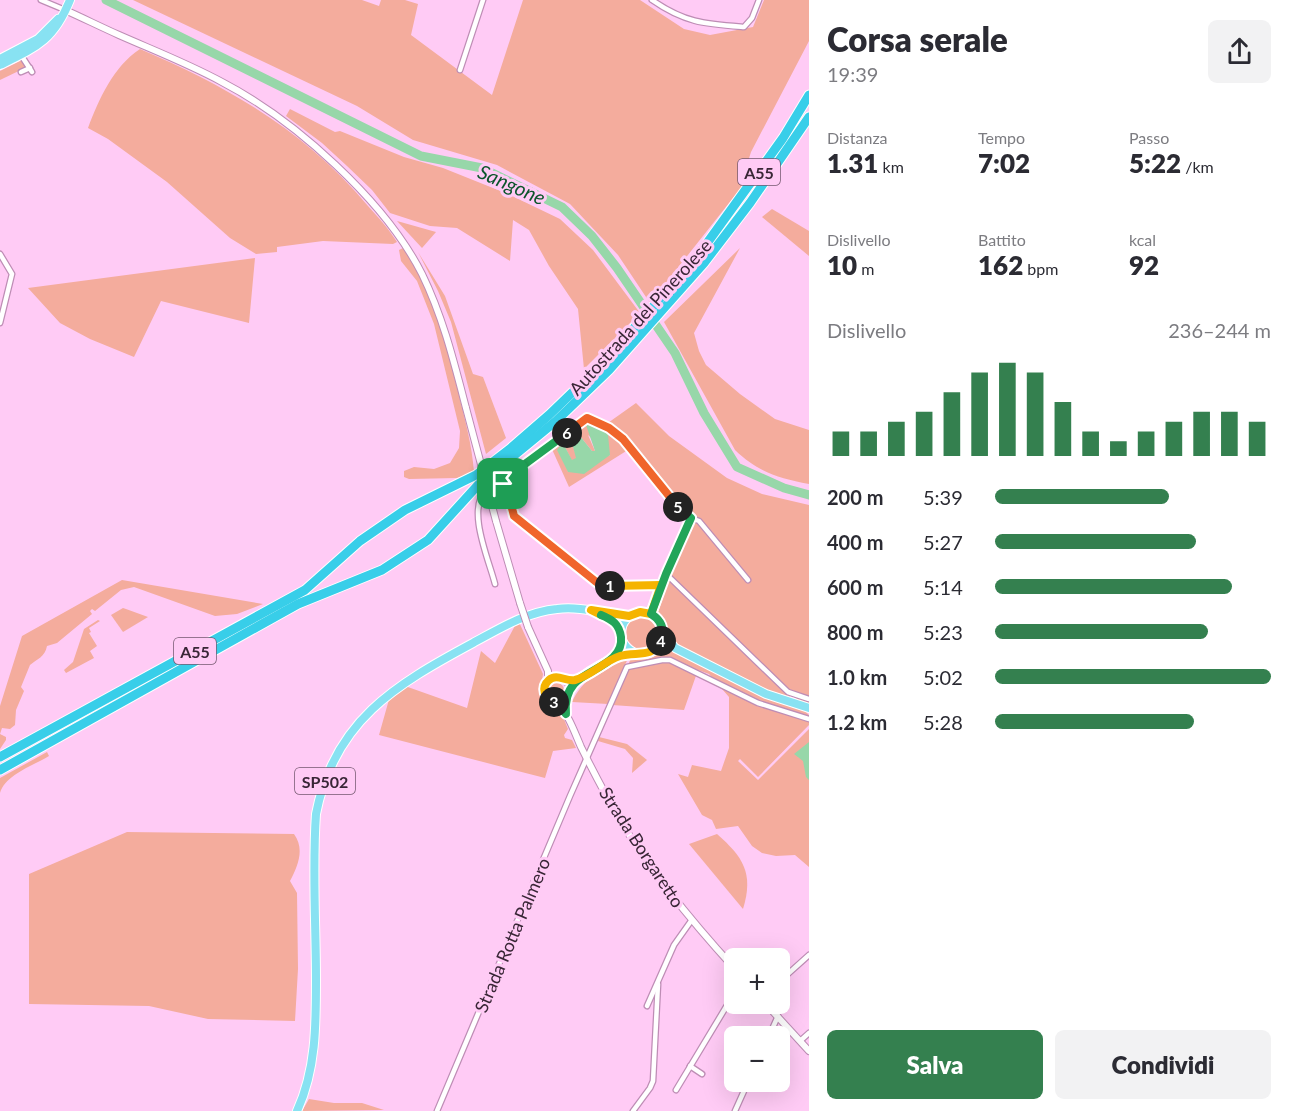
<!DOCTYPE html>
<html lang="it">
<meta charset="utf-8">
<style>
body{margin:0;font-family:Lato,sans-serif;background:#f2f2f3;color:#2b2b33;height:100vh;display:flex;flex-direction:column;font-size:22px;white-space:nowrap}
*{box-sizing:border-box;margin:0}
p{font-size:20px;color:#7c7c81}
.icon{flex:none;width:33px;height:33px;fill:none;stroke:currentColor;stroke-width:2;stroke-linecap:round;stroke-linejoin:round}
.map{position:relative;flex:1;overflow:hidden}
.details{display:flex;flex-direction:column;background:#fff;width:480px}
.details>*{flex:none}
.buttons{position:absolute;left:724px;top:948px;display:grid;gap:12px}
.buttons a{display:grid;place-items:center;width:66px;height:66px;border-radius:9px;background:#fff;box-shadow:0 6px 24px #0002;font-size:30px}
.pin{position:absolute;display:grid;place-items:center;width:51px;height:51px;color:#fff;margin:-26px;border-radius:12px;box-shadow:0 3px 9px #0006}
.km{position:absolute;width:30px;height:30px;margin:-15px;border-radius:50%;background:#222;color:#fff;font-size:16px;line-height:30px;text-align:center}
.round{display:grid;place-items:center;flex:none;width:63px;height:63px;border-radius:9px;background:#f2f2f3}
.headline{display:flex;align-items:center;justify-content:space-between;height:102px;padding:0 18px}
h1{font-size:33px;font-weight:800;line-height:45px}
.figures{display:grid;grid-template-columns:repeat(3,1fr);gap:9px;height:102px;padding:6px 18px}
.figures div{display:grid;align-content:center}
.figures b{font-size:26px;font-weight:800}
.figures small{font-size:16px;font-weight:400}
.figures p{font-size:16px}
.chart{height:168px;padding:12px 18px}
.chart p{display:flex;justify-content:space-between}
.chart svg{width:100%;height:108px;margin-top:6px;stroke:#34804f;stroke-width:6}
.action{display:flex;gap:12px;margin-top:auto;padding:12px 18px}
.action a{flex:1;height:69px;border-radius:9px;background:#34804f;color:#fff;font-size:24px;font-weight:800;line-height:69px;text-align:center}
.action a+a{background:#f2f2f3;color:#2b2b33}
ul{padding:0 18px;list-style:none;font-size:20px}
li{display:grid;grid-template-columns:96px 72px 1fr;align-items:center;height:45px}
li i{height:15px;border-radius:8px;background:#34804f}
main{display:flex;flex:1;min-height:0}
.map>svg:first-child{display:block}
</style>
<main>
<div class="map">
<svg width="809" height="1111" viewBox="0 0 809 1111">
<rect width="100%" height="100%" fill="#ffcbf5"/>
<g fill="#f4ac9d" fill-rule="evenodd">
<path d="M133,0H362L379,6L381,0H405L418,4L411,35L492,95L523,0H640L684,29L710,35L753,27L764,0H809V41L751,152L745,171L748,179L650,303L618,255L570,204L497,165L413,140L357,106Z"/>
<path d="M140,49C229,87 305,131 368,206C378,217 389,229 397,242L393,244L323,241L277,247V252L256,254L230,238L167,182L108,139L88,128C99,99 113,67 140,49Z"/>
<path d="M22,60L27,67L0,80V71Z"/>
<path d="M290,109L335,132L340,131L404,157L443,168L508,194L560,219L593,250L640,313L584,369L578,309L549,266L529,230L513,220L510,261L457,228L430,226L390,213L372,190L347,166L322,143L286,116Z"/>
<path d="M772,209L809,231V256L762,217Z"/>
<path d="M397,221L436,232L422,248Z"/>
<path d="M403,248C434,292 446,344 459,395C465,420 472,445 474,472L457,478L409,479L404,477V471L414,467L434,469L450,463L459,448L460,431L434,324L417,281L401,261L399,250Z"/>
<path d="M740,248L694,333L699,351L706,365L740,394L775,419L809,430V484C778,478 758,472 735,450L664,322Z"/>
<path d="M418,252L445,296L473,374L483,377L506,438L486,454L451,322L438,291Z"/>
<path d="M255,258L249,323L161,301L134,357L90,339L60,323L28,288Z"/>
<path d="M636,403L669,436L727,478L762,494L809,505V711L668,573L690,524L695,520L675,503L632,446L605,425Z"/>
<path d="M587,420C604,423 619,437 631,448L569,487L551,447L581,423ZM588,435L610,455L568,472L565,447L572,461L577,458L572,443L580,436L592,451H595Z"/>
<path d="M669,579L809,715V725L758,777L740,759L738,761L758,780L809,729V867L795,855L776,856L762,853L752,846L738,826L716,829L712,820L702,815L678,774L688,777L692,765L721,771L729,748V697L709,674L698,670L684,710L612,705L635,648L626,639L627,625L635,617H648L661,585Z"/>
<path d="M122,580L263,604L237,614L215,616L134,587L121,590L95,611L92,609L90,611L92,614L57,643L47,646C45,657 37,659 30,665L21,687L24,691L16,710L15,725L10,729L2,728L0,734L6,737V740L0,749V706L22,636Z"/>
<path d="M123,608L126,609L148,617L123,632L111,615Z"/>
<path d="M98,620L100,621L89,628L91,632L89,633L97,646L90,651L94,658L66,673L64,670L73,662L84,629Z"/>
<path d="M518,620L543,674L540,694L545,703L559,707L568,729L564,735L565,738L572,740L576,748L553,751L545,778L379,735L390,696L405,686L467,708L481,651L495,663Z"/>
<path d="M629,656L608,704L572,702C583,678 602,671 623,658Z"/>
<circle cx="557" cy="690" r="7"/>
<path d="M599,737L627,744L647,760L632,773L633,758L625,749L598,741Z"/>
<path d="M47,752L49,756C34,765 5,775 0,793V778Z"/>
<path d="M127,832L294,834C305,849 298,866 290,881L297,893L298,969L295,1021L208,1019L149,1006L29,1004V874Z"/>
<path d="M717,834C743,857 754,873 743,909L689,844Z"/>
<path d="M309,1099L334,1103H362L384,1110L302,1111Z"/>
</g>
<g fill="#97d7a9">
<path d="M586,425L599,426L608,435L610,455L584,474L568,472L557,450L560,446L565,447L572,460L576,458L572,443L576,436H580L592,451H595Z"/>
<path d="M809,742V780L806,777L803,761L794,754Z"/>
</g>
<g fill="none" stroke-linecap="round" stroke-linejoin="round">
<path stroke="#97d7a9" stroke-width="9" d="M106,0L421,156L482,168L562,207L592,236L617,268L675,353L704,413L737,467L784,488L809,495"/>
<g stroke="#be8db5" stroke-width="7">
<g id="minor">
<path d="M41,0L65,10"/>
<path d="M652,0C685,23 705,24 744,27L752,18L759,0"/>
<path d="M21,55L32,72"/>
<path d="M460,70L483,0"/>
<path d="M21,72L30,68"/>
<path d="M0,254L12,274L0,323"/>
<path d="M503,484L506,478L580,422L589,418L609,428L632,447L644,465L664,488L670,499L691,518"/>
<path d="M666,574L788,692L809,699"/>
<path d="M495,584C489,560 466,509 486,490C491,485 496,483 503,484L507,489L514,516L601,586L661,585"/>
<path d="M651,614L666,574L691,518L699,521L748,580"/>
<path d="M780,981L809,955"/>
<path d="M647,1006L674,945L691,921"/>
<path d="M769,1036L778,1016"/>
<path d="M800,1041L809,1033"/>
<path d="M690,1066L702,1074"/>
<path d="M676,1090L735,992"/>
<path d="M437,1111L570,796L627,667L662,660H670L758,703L809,719"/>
<path d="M633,1111L650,1088L653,1081L658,984"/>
<path d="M735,1111L748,1082"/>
</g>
</g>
<g stroke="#be8db5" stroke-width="8">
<g id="tertiary">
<path d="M65,10C83,18 101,27 119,35C153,50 189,64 222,82C295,120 385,201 422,274C443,317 454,362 466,408"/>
<path d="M496,521L520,603"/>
<path d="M528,627L548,671V681"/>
<circle cx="557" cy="690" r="13"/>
<path d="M557,703C569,715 574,731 581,747C593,771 606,796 620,820C652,874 693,923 735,969"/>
<path d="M766,1004L809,1051"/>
</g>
</g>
<g stroke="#fff" stroke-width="10">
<g id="primary">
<path d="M0,59L38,39L58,19"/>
<path d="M0,65C37,47 54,40 70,0"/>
<circle cx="642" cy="633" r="21"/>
<path d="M663,633L675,648L766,694L809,708"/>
<path d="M569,690C582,672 615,654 636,654"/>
<path d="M297,1111C316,1070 316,1025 316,980C316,925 312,869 316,814C334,721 395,685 473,643C499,629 526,612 557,609C581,606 605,614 629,616"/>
</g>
</g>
<g stroke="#fff" stroke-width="11">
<g id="motorway">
<path d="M0,757L305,590L360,541L405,510L476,475L511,448L549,415L603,363L697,257L783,138L809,95"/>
<path d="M0,770L298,604L382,570L428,540L478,485L556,421L609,370L704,263L750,203L809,117"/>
</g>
</g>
<use href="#minor" stroke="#fff" stroke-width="4.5"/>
<use href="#tertiary" stroke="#fff" stroke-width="6"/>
<use href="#primary" stroke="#88e2f2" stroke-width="8"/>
<use href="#motorway" stroke="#38cee9" stroke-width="9"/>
<g stroke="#be8db5" stroke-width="8" stroke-linecap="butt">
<g id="tertiary-bridge">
<path d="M466,408L496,521"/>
<path d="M520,603L528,627"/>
</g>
</g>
<use href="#tertiary-bridge" stroke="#fff" stroke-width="6"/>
</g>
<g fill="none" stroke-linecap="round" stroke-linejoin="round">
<g stroke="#fff" stroke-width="12">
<path id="split-1" d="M503,484L507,489L514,516L595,581L602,586H610"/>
</g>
<g stroke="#fff" stroke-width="12">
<path id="split-2" d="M601,615L591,610L629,616L640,612L651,614L661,585L610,586"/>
</g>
<g stroke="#fff" stroke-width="12">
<path id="split-3" d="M554,702L557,703L566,714C565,703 566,693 574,684C587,669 624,663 621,637C619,624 613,620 601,615"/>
</g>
<g stroke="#fff" stroke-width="12">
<path id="split-4" d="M554,702C545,699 540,688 549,680C557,673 566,682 575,680C591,676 604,661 620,656C636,651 652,659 661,641"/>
</g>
<g stroke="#fff" stroke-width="12">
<path id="split-5" d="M661,641C665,629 661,620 651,614L666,574L691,518L678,507"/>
</g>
<g stroke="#fff" stroke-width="12">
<path id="split-6" d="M567,433L587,418L609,428L623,439L678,507"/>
</g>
<g stroke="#fff" stroke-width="12">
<path id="split-7" d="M503,484L506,478L567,433"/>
</g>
<use href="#split-1" stroke="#f0652b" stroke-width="8"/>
<use href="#split-2" stroke="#f5b400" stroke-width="8"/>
<use href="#split-3" stroke="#22a559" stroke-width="8"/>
<use href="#split-4" stroke="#f5b400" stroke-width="8"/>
<use href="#split-5" stroke="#22a559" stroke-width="8"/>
<use href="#split-6" stroke="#f0652b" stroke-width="8"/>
<use href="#split-7" stroke="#22a559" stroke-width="8"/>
</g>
<g text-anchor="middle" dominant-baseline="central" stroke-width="6" stroke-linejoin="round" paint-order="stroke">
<g fill="#ffcbf5" stroke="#74586f" stroke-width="1.5">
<rect x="738" y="159" width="42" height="26" rx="4.5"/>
<rect x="174" y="638" width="42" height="26" rx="4.5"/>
<rect x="295" y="768" width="60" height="26" rx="4.5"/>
</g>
<g font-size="16" font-weight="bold" fill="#392636">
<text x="759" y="172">A55</text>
<text x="195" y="651">A55</text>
<text x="325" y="781">SP502</text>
</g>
<g font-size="18" fill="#392636" stroke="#ffcbf5">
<text transform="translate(640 317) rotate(-48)">Autostrada del Pinerolese</text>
<text transform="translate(642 847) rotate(57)">Strada Borgaretto</text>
<text transform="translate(512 935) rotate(-67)">Strada Rotta Palmero</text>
</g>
<g font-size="20" font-style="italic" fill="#0c562c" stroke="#ffcbf5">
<text transform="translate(512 184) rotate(24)">Sangone</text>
</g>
</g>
</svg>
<div class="buttons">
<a>+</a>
<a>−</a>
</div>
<div class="pin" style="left:503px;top:484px;background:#1e9e55"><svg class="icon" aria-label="arrive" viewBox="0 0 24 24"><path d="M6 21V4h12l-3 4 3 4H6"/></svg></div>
<b class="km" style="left:610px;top:586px">1</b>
<b class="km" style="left:554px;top:702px">3</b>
<b class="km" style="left:661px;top:641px">4</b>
<b class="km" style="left:678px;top:507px">5</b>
<b class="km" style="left:567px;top:433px">6</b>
</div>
<section class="details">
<div class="headline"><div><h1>Corsa serale</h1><p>19:39</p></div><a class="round"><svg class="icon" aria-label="share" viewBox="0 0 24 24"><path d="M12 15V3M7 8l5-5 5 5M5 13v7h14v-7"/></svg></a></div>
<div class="figures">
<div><p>Distanza</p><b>1.31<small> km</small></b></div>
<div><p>Tempo</p><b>7:02</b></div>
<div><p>Passo</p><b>5:22<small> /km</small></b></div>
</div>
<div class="figures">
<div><p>Dislivello</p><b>10<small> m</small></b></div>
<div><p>Battito</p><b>162<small> bpm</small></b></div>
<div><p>kcal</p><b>92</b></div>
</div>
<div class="chart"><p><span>Dislivello</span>236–244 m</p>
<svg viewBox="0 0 160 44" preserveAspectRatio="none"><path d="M5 44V34M15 44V34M25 44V30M35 44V26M45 44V18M55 44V10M65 44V6M75 44V10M85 44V22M95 44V34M105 44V38M115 44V34M125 44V30M135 44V26M145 44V26M155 44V30"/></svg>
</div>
<ul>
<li><b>200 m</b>5:39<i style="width:63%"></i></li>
<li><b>400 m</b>5:27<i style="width:73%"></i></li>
<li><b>600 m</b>5:14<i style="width:86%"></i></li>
<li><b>800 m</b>5:23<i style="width:77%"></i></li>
<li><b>1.0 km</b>5:02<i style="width:100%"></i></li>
<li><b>1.2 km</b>5:28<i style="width:72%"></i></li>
</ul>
<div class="action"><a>Salva</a><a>Condividi</a></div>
</section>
</main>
